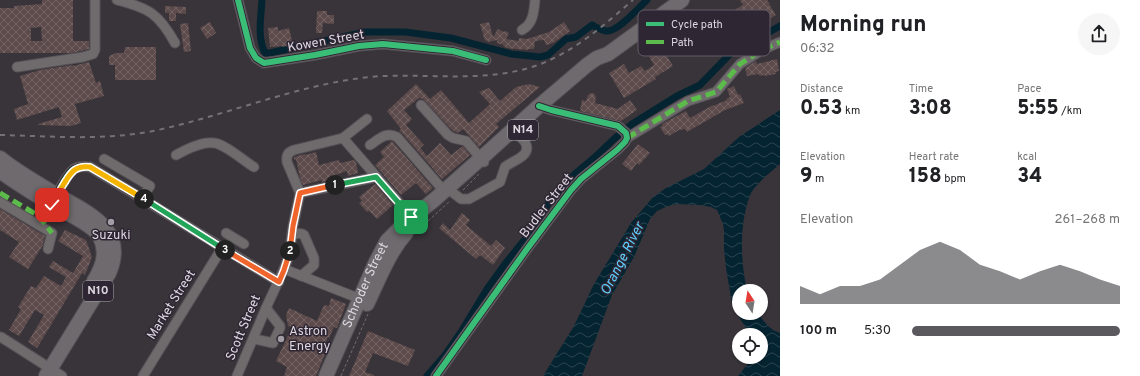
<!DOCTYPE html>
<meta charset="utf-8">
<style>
body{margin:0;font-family:Overpass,sans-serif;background:#f6f6f6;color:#202124;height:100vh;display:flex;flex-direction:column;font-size:15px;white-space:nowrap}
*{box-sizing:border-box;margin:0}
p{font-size:13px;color:#757577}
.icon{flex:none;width:22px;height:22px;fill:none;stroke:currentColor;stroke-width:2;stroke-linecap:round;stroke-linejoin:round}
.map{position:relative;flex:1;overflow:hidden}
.panel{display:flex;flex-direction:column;background:#fff;width:360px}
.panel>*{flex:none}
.needle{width:26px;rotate:348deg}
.controls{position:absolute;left:732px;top:284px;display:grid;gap:8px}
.controls a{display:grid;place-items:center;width:36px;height:36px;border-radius:50%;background:#fff;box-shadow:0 1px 3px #0004;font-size:20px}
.pin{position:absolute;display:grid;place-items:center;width:34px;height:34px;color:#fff;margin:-17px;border-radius:8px;box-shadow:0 2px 6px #0006}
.km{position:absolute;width:20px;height:20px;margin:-10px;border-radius:50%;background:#222;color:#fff;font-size:11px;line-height:20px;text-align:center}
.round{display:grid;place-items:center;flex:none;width:42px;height:42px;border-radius:21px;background:#f6f6f6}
.head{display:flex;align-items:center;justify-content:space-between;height:68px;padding:0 20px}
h1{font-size:22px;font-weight:800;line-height:30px}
.metrics{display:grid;grid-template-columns:repeat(3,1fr);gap:6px;height:68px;padding:4px 20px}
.metrics div{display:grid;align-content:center}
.metrics b{font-size:20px;font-weight:800}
.metrics small{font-size:11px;font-weight:400}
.metrics p{font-size:11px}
.chart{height:112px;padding:8px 20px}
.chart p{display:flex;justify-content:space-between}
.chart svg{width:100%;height:72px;margin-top:4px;fill:#5b595e;opacity:.7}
ul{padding:0 20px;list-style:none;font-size:13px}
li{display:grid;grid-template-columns:64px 48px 1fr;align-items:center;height:30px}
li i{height:10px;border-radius:5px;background:#5b595e}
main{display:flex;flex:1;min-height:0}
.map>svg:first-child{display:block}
</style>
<main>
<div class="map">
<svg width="780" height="376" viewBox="0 0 780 376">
<defs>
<pattern id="water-waves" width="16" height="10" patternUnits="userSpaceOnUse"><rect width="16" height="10" fill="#052431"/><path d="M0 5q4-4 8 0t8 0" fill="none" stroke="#29434f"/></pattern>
<pattern id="building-cross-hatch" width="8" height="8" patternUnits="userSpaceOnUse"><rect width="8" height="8" fill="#5d4a4a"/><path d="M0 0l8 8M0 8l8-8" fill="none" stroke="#746364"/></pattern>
</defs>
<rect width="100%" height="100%" fill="#38343a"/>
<path fill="url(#water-waves)" d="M780,110V164C772,171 757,183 751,193C750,195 749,199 748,201C739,230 741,262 747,291H739V313H758C763,321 771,331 780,333V376H738L746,366L752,357H761V335H750L738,315L732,304L726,268L724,249V231L723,224L717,210L711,207L700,205L677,204L668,206L657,211L650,219L634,257L612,295L582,376H543L574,326L594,284L631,223L653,197L666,188L704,169L739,137Z"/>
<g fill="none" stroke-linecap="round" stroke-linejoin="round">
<g stroke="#052431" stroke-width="7">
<path d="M262,0C261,18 257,37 265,53H270L365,32H405L451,38L511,54L540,57L548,55L566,39L576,37L592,25C596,27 602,31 607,31C619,31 638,8 647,0"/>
<path d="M427,376L445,355L461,332L487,289L505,264L534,228L548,204L560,189L575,174L594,158L614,139L632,124L677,96L700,85L730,54L780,26"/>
</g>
</g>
<g fill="url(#building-cross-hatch)" fill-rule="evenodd">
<path d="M42,0H73V41H89V49L72,53H0V8H14V6L42,4ZM41,27L42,41H31V28Z"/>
<path d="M740,0H767L770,4H769L776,15L762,24L754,13L740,20L739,18L729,24L724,16L743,5Z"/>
<path d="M165,6L186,7V14L176,13V21H169V13H165Z"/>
<path d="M317,11H327V15H334V24L323,23L322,33H316Z"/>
<path d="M210,22L216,33L207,39L200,28Z"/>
<path d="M489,22L493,37L498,29L504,32L505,31L509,33L506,39L519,41V38L527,39L549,32L564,22L570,31L553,43L546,45L544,40L535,41L534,49H528V50L506,48L502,44H500L497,43V40L488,42L487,40L485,41L480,24Z"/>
<path d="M188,23L191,51L184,52L180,24Z"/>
<path d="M278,27V31L289,28L293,45L282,47V46L270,47L268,28Z"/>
<path d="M662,33L672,51L666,55L673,66L655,77L656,79L624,98L609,73L624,64L629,73L641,66L645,71L654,65L649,56L653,54L647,42Z"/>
<path d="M125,47H156V80H115V65H109V56L116,53H124Z"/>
<path d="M777,59L779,71L775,72L776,74L765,76L764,75L759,76V74L747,76L745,68L756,61L757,64Z"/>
<path d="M89,62L96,83L100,81L104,96L75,104L81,123L71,126L38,125V124L62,117L59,107L17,120L14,109L28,104L20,76L40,70L73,65V66Z"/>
<path d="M416,84L430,99L441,90L469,123L490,104L479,92L489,88L500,101L516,87L529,84L540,87L496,124L499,127L479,147L463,129L458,133L452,130L423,99L419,98L404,110L412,119L406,125L424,145L420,148L427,156L440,143L451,155L463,146L470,155L442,179L402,133L399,131L401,129L387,111Z"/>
<path d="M734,86L738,95L740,94L744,103L725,110L687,132L685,129L679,130L669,136L667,134L665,135L660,127L663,126L662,124L686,111L690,118L713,105V106L727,100L726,99L730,97L727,89Z"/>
<path d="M591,93H593L596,96L595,103L618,109L630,100L637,110L621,121L580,111L582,100L586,101L588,95Z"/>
<path d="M392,141L433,188L426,194L416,183L401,195L375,165L384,157L380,152Z"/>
<path d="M638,144L650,153L639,165L637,163L631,171L622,164Z"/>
<path d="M316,152L319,165L339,160L340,163L354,160L356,162L358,173L348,176L347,171L335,175L336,179L322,182V180L303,185L300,178L296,159L294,160V157L305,154V155Z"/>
<path d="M375,184L393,205L377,219L369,211L367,212L359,203L362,201L359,197Z"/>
<path d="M0,209L45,236L43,245L28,269L9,257L19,242L0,230Z"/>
<path d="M462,213L470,220L466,225L491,246L496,240L505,248L493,265L480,255L476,259L439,228L443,223L450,230Z"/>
<path d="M65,230L86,240L92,257L85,275L82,273L37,348L28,342L44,315L35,310L19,336L9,330L21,309L18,307L31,286L36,288L44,276L61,286L66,277L49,267L53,261L73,273L83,256L58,241Z"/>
<path d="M331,298L346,304L337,328L334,327L329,338L328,337L321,353L325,354L316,376H284L287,367L276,361L292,327L288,326L286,315L289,308L317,321L324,305L329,306Z"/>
<path d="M368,331L415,350L408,366L373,353L365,372L374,375V376H349Z"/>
</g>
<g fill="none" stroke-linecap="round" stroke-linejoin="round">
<g stroke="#565257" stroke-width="11">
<g id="minor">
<path d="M117,0C149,8 159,14 175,43"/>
<path d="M238,0L250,48L256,58L264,63L315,55L359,46L383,44L453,51L486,60"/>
<path d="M522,30C533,24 534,12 535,0"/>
<path d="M17,67L83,57L93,54L95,50V0"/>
<path d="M421,105L448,135L453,138L466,141L484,162"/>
<path d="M343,138L415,221"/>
<path d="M627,138L688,101L716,92L740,64L762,50L780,42"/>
<path d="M370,145C378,140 386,131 397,137L444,191"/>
<path d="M176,155C185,150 203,141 214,143C225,144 244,161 254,167"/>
<path d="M104,159L150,186L142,198"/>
<path d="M452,192L461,199H469L500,182L505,167C513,160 533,156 525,142C523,139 520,137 518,135"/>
<path d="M300,193L287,162C286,156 288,152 294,150L343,138L367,119"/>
<path d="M54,200C58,192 67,175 74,169C78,166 84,166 90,167L279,282"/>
<path d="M0,202L52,233L48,249"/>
<path d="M226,233L244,244"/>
<path d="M292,235C296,234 301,232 304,235L314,258V265L301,276"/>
<path d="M284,269L363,300"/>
<path d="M1,337L62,376"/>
<path d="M254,339L273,343L280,328V326L266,308"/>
<path d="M143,376L222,248"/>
<path d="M237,376L266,308L284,269L289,256L293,226L300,193L376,177"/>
<path d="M436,376L527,249L571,190L581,179L617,150L625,142L627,138L626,133L618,126L551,110L539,106"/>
</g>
</g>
<g stroke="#565257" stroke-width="16">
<g id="highway">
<path d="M0,158C17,172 37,183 57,195C88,213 128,229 109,273L46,376"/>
<path d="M0,171C16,183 35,194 52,205C65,212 94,225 100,237C108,253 102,268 94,281"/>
<path d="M367,304C378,281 389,252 406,233"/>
<path id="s1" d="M326,376L375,264L387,241L403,225L434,200L487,153L539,106L587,65L597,58L608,54L682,0"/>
</g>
</g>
<g stroke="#6f6d6f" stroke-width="1" stroke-dasharray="3 2" stroke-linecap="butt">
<path d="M463,190L479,174"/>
<path d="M417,231L450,201"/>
<path d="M341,376L368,314"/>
</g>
<use href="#minor" stroke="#6f6b6d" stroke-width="9"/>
<use href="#highway" stroke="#6e6a6d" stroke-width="14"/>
<path stroke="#747175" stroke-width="2" stroke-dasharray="5 5" stroke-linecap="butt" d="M0,135C50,136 103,141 153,131C225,116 296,85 369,77C424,72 481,84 535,66C573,53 603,26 633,0"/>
<g stroke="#5cbc4b" stroke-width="5" stroke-dasharray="10 5" stroke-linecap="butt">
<path d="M627,138L688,101L716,92L740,64L762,50L780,42"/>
<path d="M0,193L39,216L52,233"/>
</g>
<g stroke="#2e2633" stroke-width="8">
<g id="cycleway">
<path d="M238,0L250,48L256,58L264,63L315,55L359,46L383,44L453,51L486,60"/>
<path d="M52,205C56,196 66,174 74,169C79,166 84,166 90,167L279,282"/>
<path d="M436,376L527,249L571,190L581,179L617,150L625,142L627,138L626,133L618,126L551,110L539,106"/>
</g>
</g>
<use href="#cycleway" stroke="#3abd76" stroke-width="6"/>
</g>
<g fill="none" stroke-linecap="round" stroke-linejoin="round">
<g stroke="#fff" stroke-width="8">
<path id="split-1" d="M335,185L376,177L411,217"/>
</g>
<g stroke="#fff" stroke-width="8">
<path id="split-2" d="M290,251L293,226L300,193L335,185"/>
</g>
<g stroke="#fff" stroke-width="8">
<path id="split-3" d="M225,250L279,282L284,270L290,251"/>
</g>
<g stroke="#fff" stroke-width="8">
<path id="split-4" d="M144,199L225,250"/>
</g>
<g stroke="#fff" stroke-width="8">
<path id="split-5" d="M65,182C71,172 76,165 90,167L144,199"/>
</g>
<g stroke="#fff" stroke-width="8">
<path id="split-6" d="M52,205L57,195L65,182"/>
</g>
<use href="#split-1" stroke="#22a559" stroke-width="5"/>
<use href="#split-2" stroke="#f0652b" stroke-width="5"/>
<use href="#split-3" stroke="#f0652b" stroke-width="5"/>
<use href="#split-4" stroke="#22a559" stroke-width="5"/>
<use href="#split-5" stroke="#f5b400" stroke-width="5"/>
<use href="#split-6" stroke="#f5b400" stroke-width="5"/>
</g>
<g fill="#a39ea6" stroke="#2e2633" stroke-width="1.5">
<circle cx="111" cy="222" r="4"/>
<circle cx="281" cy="339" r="4"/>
</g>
<g text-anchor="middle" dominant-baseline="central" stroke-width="3" stroke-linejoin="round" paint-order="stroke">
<g fill="#2e2633" stroke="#a8a2ac" stroke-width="1">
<rect x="508" y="120" width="30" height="20" rx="3"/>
<rect x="83" y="281" width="30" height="20" rx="3"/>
</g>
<g font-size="12" font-weight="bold" fill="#ddd7e0">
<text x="523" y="130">N14</text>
<text x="98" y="291">N10</text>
</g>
<g font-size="13" fill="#ddd7e0" stroke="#2e2633">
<text transform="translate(326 42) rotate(-10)">Kowen Street</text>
<text transform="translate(547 206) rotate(-52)">Budler Street</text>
<text stroke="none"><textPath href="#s1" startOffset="99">Schroder Street</textPath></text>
<text transform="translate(172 305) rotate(-58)">Market Street</text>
<text transform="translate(244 328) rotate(-67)">Scott Street</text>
</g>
<g font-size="13" fill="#ddd7e0" stroke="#2e2633">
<text x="111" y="236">Suzuki</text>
<text x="289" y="332" text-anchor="start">Astron<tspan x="289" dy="15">Energy</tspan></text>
</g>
<g font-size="14" font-style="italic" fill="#5ecffe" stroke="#2e2633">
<text transform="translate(623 259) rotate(-63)">Orange River</text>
</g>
</g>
<rect x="638" y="10" width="132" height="46" rx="6" fill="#2e2633" stroke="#635b67" stroke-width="1"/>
<rect x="646" y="22" width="18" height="4" fill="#3abd76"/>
<rect x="646" y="40" width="18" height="4" fill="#5cbc4b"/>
<g font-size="11" fill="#ddd7e0">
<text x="671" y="28">Cycle path</text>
<text x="671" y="46">Path</text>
</g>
</svg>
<div class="controls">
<a><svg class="needle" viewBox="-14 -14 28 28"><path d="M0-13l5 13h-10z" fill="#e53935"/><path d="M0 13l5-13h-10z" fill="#757577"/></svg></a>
<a><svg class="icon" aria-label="locate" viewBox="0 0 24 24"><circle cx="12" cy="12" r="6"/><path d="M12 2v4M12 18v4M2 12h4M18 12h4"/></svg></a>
</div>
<div class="pin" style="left:411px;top:217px;background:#1e9e55"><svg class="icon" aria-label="arrive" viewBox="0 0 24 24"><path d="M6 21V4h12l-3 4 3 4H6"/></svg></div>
<div class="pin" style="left:52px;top:205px;background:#d93025"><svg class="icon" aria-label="check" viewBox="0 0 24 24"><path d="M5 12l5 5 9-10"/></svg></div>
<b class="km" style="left:335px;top:185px">1</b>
<b class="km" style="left:290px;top:251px">2</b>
<b class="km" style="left:225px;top:250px">3</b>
<b class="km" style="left:144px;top:199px">4</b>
</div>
<section class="panel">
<div class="head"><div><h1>Morning run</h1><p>06:32</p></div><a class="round"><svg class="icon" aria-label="share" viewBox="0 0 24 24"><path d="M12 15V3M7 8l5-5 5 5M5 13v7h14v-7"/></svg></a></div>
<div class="metrics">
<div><p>Distance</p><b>0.53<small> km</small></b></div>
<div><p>Time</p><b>3:08</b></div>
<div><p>Pace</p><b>5:55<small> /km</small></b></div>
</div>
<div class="metrics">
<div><p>Elevation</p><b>9<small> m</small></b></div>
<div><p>Heart rate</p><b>158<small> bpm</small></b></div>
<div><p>kcal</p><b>34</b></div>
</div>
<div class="chart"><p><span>Elevation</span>261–268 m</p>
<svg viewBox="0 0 160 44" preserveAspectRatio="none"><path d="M0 44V33L10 38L20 33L30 33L40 29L50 20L60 11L70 6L80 11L90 20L100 24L110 29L120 24L130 20L140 24L150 29L160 33V44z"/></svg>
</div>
<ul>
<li><b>100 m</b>5:30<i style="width:100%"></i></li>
</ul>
</section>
</main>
